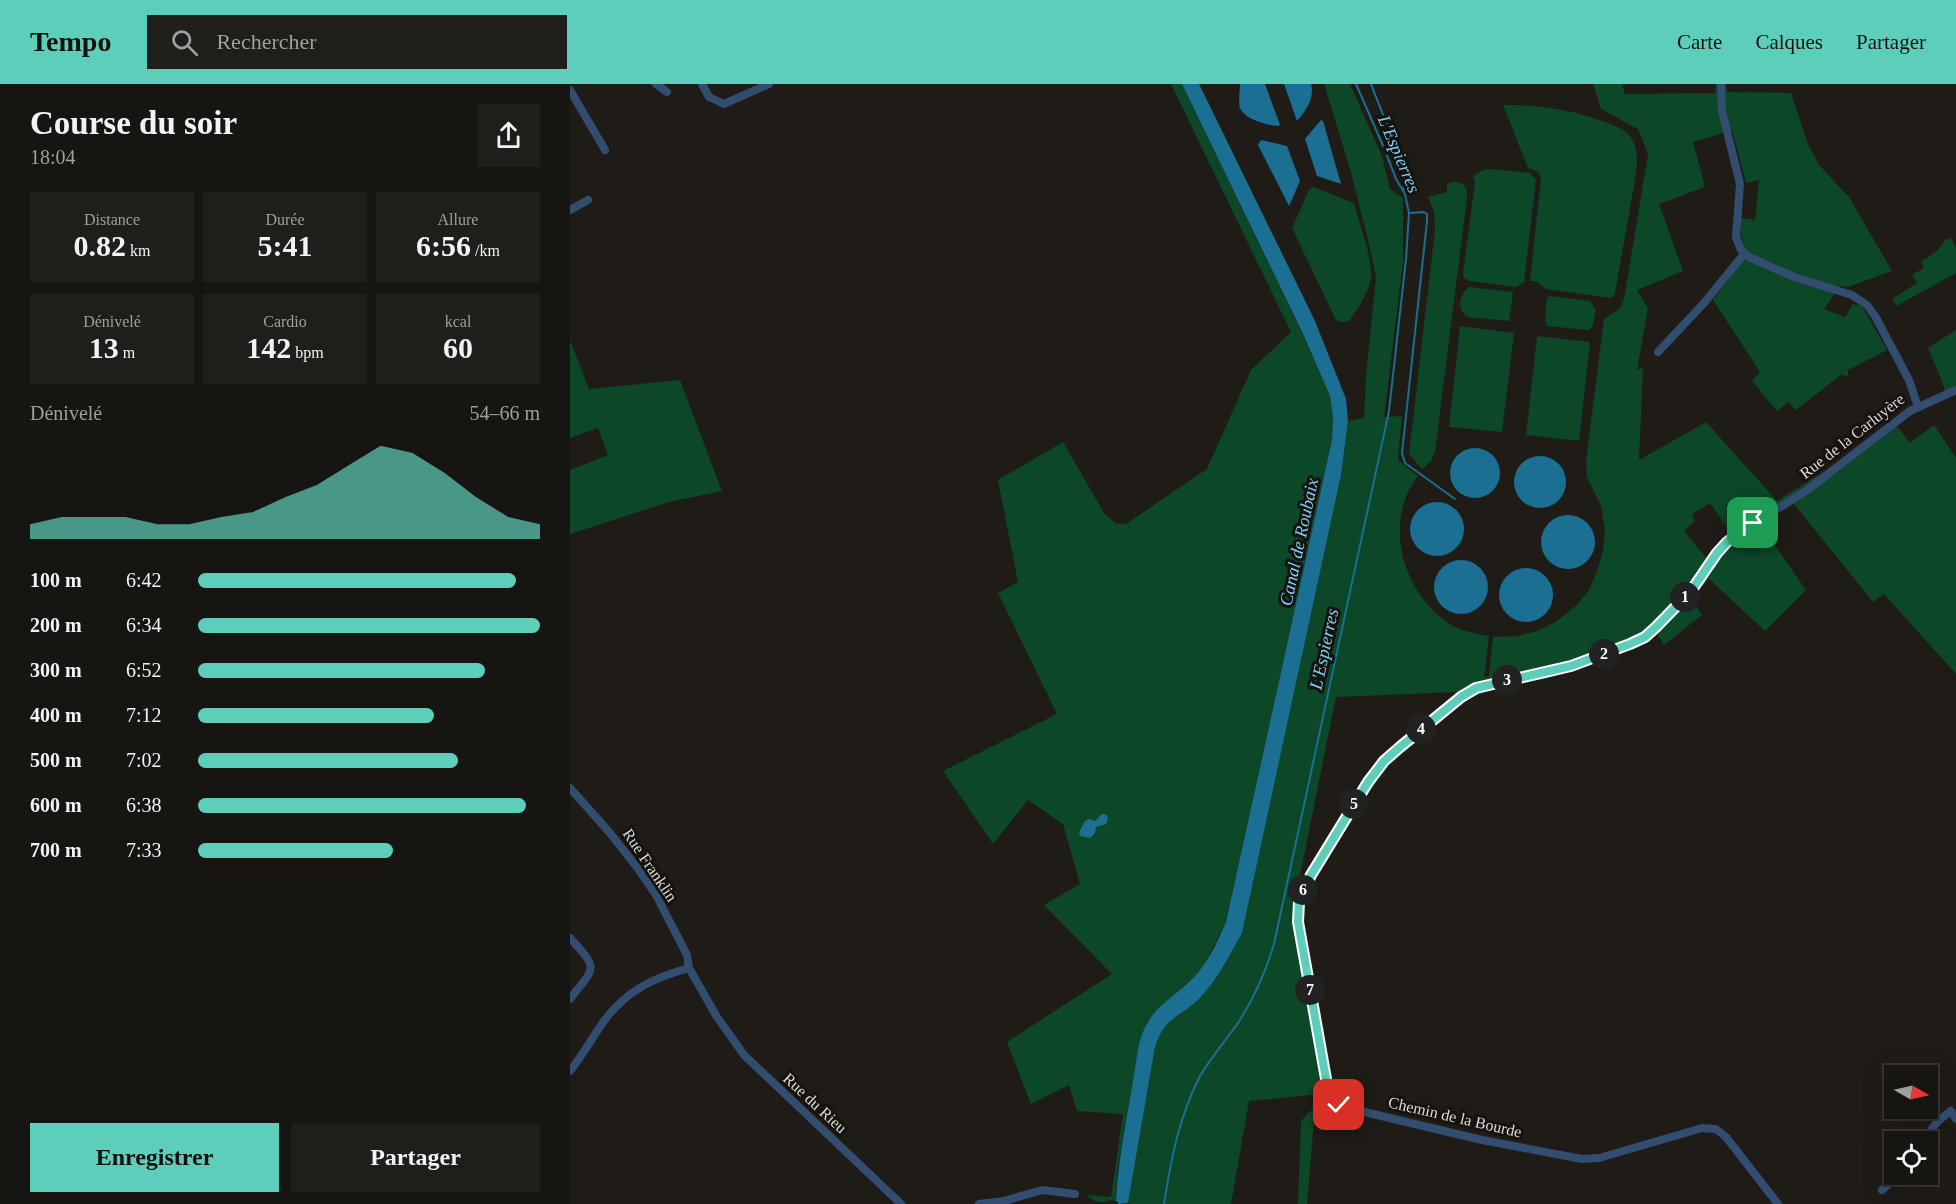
<!DOCTYPE html>
<html lang="fr">
<meta charset="utf-8">
<style>
body{margin:0;font-family:Georgia,serif;background:#201e1b;color:#f1f3f6;height:100vh;display:flex;flex-direction:column;font-size:22px;white-space:nowrap}
*{box-sizing:border-box;margin:0}
p{font-size:20px;color:#9e9f9f}
.icon{flex:none;width:33px;height:33px;fill:none;stroke:currentColor;stroke-width:2;stroke-linecap:round;stroke-linejoin:round}
.map{position:relative;flex:1;overflow:hidden}
.drawer{display:flex;flex-direction:column;background:#171512;width:570px}
.drawer>*{flex:none}
.needle{width:39px;rotate:99deg}
.buttons{position:absolute;left:1314px;top:981px;display:grid;gap:12px}
.buttons a{display:grid;place-items:center;width:54px;height:54px;border-radius:0px;background:#171512;box-shadow:0 6px 24px #0002,0 0 0 2px #363432;font-size:30px}
.pin{position:absolute;display:grid;place-items:center;width:51px;height:51px;color:#fff;margin:-26px;border-radius:12px;box-shadow:0 3px 9px #0006}
.km{position:absolute;width:30px;height:30px;margin:-15px;border-radius:50%;background:#222;color:#fff;font-size:16px;line-height:30px;text-align:center}
.round{display:grid;place-items:center;flex:none;width:63px;height:63px;border-radius:0px;background:#201e1b}
.headline{display:flex;align-items:center;justify-content:space-between;height:102px;padding:0 30px}
h1{font-size:33px;font-weight:800;line-height:45px}
.stats{display:grid;grid-template-columns:repeat(3,1fr);gap:9px;height:102px;padding:6px 30px}
.stats div{display:grid;align-content:center;border-radius:0px;background:#201e1b;text-align:center}
.stats b{font-size:30px;font-weight:800}
.stats small{font-size:16px;font-weight:400}
.stats p{font-size:16px}
.chart{height:168px;padding:12px 30px}
.chart p{display:flex;justify-content:space-between}
.chart svg{width:100%;height:108px;margin-top:6px;fill:#5dceb9;opacity:.7}
.cta{display:flex;gap:12px;margin-top:auto;padding:12px 30px}
.cta a{flex:1;height:69px;border-radius:0px;background:#5dceb9;color:#111;font-size:24px;font-weight:800;line-height:69px;text-align:center}
.cta a+a{background:#201e1b;color:#f1f3f6}
ul{padding:0 30px;list-style:none;font-size:20px}
li{display:grid;grid-template-columns:96px 72px 1fr;align-items:center;height:45px}
li i{height:15px;border-radius:8px;background:#5dceb9}
header{display:flex;align-items:center;gap:36px;box-sizing:border-box;height:84px;padding:0 30px;background:#5dceb9;color:#111}
header strong{font-size:28px}
nav{display:flex;gap:33px;margin-inline-start:auto;font-size:21px}
.search{width:420px;height:54px;background:#201e1b;display:flex;align-items:center;gap:15px;box-sizing:border-box;padding:0 21px;border-radius:0px;color:#9e9f9f;font-size:22px}
main{display:flex;flex:1;min-height:0}
.map>svg:first-child{display:block}
</style>
<header>
<strong>Tempo</strong>
<div class="search"><svg class="icon" aria-label="search" viewBox="0 0 24 24"><circle cx="10" cy="10" r="6"/><path d="M15 15l6 6"/></svg>Rechercher</div>
<nav><a>Carte</a><a>Calques</a><a>Partager</a></nav>
</header>
<main>
<section class="drawer">
<div class="headline"><div><h1>Course du soir</h1><p>18:04</p></div><a class="round"><svg class="icon" aria-label="share" viewBox="0 0 24 24"><path d="M12 15V3M7 8l5-5 5 5M5 13v7h14v-7"/></svg></a></div>
<div class="stats">
<div><p>Distance</p><b>0.82<small> km</small></b></div>
<div><p>Durée</p><b>5:41</b></div>
<div><p>Allure</p><b>6:56<small> /km</small></b></div>
</div>
<div class="stats">
<div><p>Dénivelé</p><b>13<small> m</small></b></div>
<div><p>Cardio</p><b>142<small> bpm</small></b></div>
<div><p>kcal</p><b>60</b></div>
</div>
<div class="chart"><p><span>Dénivelé</span>54–66 m</p>
<svg viewBox="0 0 160 44" preserveAspectRatio="none"><path d="M0 44V38L10 35L20 35L30 35L40 38L50 38L60 35L70 33L80 27L90 22L100 14L110 6L120 9L130 17L140 27L150 35L160 38V44z"/></svg>
</div>
<ul>
<li><b>100 m</b>6:42<i style="width:93%"></i></li>
<li><b>200 m</b>6:34<i style="width:100%"></i></li>
<li><b>300 m</b>6:52<i style="width:84%"></i></li>
<li><b>400 m</b>7:12<i style="width:69%"></i></li>
<li><b>500 m</b>7:02<i style="width:76%"></i></li>
<li><b>600 m</b>6:38<i style="width:96%"></i></li>
<li><b>700 m</b>7:33<i style="width:57%"></i></li>
</ul>
<div class="cta"><a>Enregistrer</a><a>Partager</a></div>
</section>
<div class="map">
<svg width="1386" height="1120" viewBox="0 0 1386 1120">
<rect width="100%" height="100%" fill="#1f1c18"/>
<g fill="#0c4728" fill-rule="evenodd">
<path d="M601,0H612L733,251L760,312L763,335L762,356L656,838L634,881L618,900L577,938L571,954L554,1045L547,1091L546,1117L540,1116C530,1120 525,1118 516,1111L541,1113L553,1030L507,1027L499,1001L461,1020L437,958L542,890L474,821L510,800L493,740L458,716L423,760L373,687L487,630L428,509L448,498L428,396L493,358L534,429L545,439L556,440L637,385L681,286L721,248Z"/>
<path d="M754,0H780L812,72L820,105L833,114V178L814,333L832,332L828,376L848,392C845,397 841,402 838,408C816,457 840,519 887,544C897,548 908,550 919,552L914,593L919,592L923,553L947,552L967,547L984,539L1007,521L1019,506L1028,485L1033,467L1035,445L1031,422L1017,393L1016,377L1034,235L1050,224L1054,215L1078,70L1068,45L1031,25L1023,0H1052L1055,10L1145,9L1146,0H1156L1157,8L1221,9L1238,60L1249,81L1279,113L1322,187L1278,203L1270,202L1254,225L1275,233L1283,220L1292,222L1317,266L1278,286V291L1275,293L1272,290L1226,326L1218,318L1207,327L1182,297L1190,288L1143,216L1178,168L1174,165L1171,152V134L1185,136L1189,96L1176,99L1162,46L1123,58L1135,103L1089,120L1113,187L1067,206L1078,224L1067,286L1073,283L1069,376L1136,338L1207,417L1256,386L1262,392L1327,342L1340,359L1364,341L1386,374V590L1314,510L1303,518L1224,420L1190,440L1236,506L1195,547L1139,495L1120,515L1132,531L1094,561L1086,548L1070,561L1042,572L976,595L932,602L906,612L891,620L817,683L800,707L735,812L732,824L733,839L764,1008L767,1015L762,1027L750,1025L749,1010L679,1017L661,1120H562L558,1119L585,963C595,933 607,935 628,916C647,897 659,872 672,849L771,391L778,337L794,334L796,292L806,193L798,156L781,88ZM1140,419L1165,455L1142,481L1114,447L1125,437L1122,430ZM888,608L812,673L796,693L728,801L766,613Z"/>
<path d="M933,21C968,21 995,24 1029,36C1037,39 1047,42 1055,47C1068,57 1068,76 1066,90L1045,209L1041,214L976,205L965,197H960L971,94L968,88L958,84Z"/>
<path d="M919,85L960,89L966,96L954,198L946,203L899,197L894,194L893,189L905,98L903,93L911,87Z"/>
<path d="M884,98C896,98 897,104 897,114L865,368L861,377L852,385L839,370L865,146L864,128L858,113L877,108V100Z"/>
<path d="M743,103L784,119C789,138 803,176 801,194C799,209 787,225 779,237L772,238L766,236L722,144L739,106Z"/>
<path d="M1381,154L1386,164V189L1326,222L1322,215L1347,199L1342,191L1354,184L1351,177C1362,172 1369,166 1376,155Z"/>
<path d="M899,203L943,208L939,237L898,233C886,227 889,210 899,203Z"/>
<path d="M980,212L1020,217L1026,226L1022,243L1018,246L977,242L975,236L977,214Z"/>
<path d="M890,242L944,249L932,348L879,343Z"/>
<path d="M1386,246V309L1377,313L1372,297L1358,264Z"/>
<path d="M967,252L1020,258L1009,357L956,351Z"/>
<path d="M0,256L19,305L110,296L152,407L99,418L0,450V386L38,371L28,344L0,354Z"/>
<path d="M745,1024L737,1120H728L731,1037L739,1028Z"/>
</g>
<g fill="#1b6f92">
<path d="M612,0H629L745,237L776,315L778,337L771,391L672,849C659,872 647,897 628,916C607,935 595,933 585,963L558,1119L548,1120V1118L546,1117C548,1075 557,1033 564,991C567,974 568,953 578,938C587,922 604,912 617,900C636,883 646,861 656,838L762,356L763,334L760,312L733,250Z"/>
<path d="M670,0H695L710,41L708,42C698,41 675,36 670,24C668,17 670,7 670,0Z"/>
<path d="M714,0H741C745,13 736,27 727,37Z"/>
<path d="M751,36L753,37L771,100L747,92L735,55Z"/>
<path d="M691,56L717,62L730,97L719,122L688,61Z"/>
<circle cx="905" cy="389" r="25"/>
<circle cx="970" cy="398" r="26"/>
<circle cx="867" cy="445" r="27"/>
<circle cx="998" cy="458" r="27"/>
<circle cx="891" cy="503" r="27"/>
<circle cx="956" cy="511" r="27"/>
<path d="M532,730L537,731L538,735L536,740L526,743L525,749L520,754L510,752L509,748L515,737L520,735L525,737Z"/>
</g>
<g fill="none" stroke-linecap="round" stroke-linejoin="round">
<g stroke="#1b6f92" stroke-width="2">
<path d="M801,0L817,41L832,71L834,108"/>
<path d="M839,129L854,128L857,130V137L832,369L835,379L885,415"/>
<path d="M594,1120C601,1075 609,1033 630,992C642,972 657,955 670,936C685,912 696,887 704,860L819,327L836,175L839,129L835,110L826,95L814,64L786,0"/>
</g>
<g stroke="#334d71" stroke-width="8">
<path d="M86,0L97,8"/>
<path d="M132,0L139,13L154,20L199,0"/>
<path d="M1151,0L1152,27L1170,100L1166,153L1171,166L1181,174L1224,193L1282,211L1297,221L1305,232L1339,296L1348,323"/>
<path d="M0,6L35,66"/>
<path d="M0,126L18,116"/>
<path d="M1088,268L1134,219L1174,170"/>
<path d="M0,704L40,749L66,782L86,811L117,871L119,884L147,933L174,971L331,1120"/>
<path d="M0,854C30,887 25,882 0,915"/>
<path d="M0,987C13,971 22,954 34,937C57,906 83,894 119,884"/>
<path d="M1355,1058C1361,1043 1368,1036 1381,1027L1386,1035"/>
<path d="M1312,1106L1330,1090"/>
<path d="M409,1120L434,1117L472,1106L505,1110"/>
<path d="M1208,1120L1156,1053L1146,1045L1132,1044L1029,1074L1012,1075L912,1056L782,1025L763,1017L758,1006L728,838L727,824L733,806L798,698L815,677L830,663L891,613L912,602L1001,581L1071,555L1087,543L1121,507L1147,469L1162,453L1236,407L1340,327L1386,306"/>
</g>
</g>
<g fill="none" stroke-linecap="round" stroke-linejoin="round">
<g stroke="#fff" stroke-width="12">
<path id="route" d="M769,1021L761,1014L758,1006L728,838L729,818L741,791L798,698L814,677L830,663L891,613L906,604L1001,582L1060,560L1075,553L1086,543L1121,507L1147,469L1157,458L1183,439"/>
</g>
<use href="#route" stroke="#5dceb9" stroke-width="8"/>
</g>
<g text-anchor="middle" dominant-baseline="central" stroke-width="6" stroke-linejoin="round" paint-order="stroke">
<g font-size="16" fill="#dfddda" stroke="#16130f">
<text transform="translate(1282 352) rotate(-38)">Rue de la Carluyère</text>
<text transform="translate(80 781) rotate(56)">Rue Franklin</text>
<text transform="translate(245 1019) rotate(43)">Rue du Rieu</text>
<text transform="translate(885 1033) rotate(13)">Chemin de la Bourde</text>
</g>
<g font-size="18" font-style="italic" fill="#7dcff8" stroke="#16130f">
<text transform="translate(829 70) rotate(67)">L'Espierres</text>
<text transform="translate(729 458) rotate(-78)">Canal de Roubaix</text>
<text transform="translate(754 565) rotate(-78)">L'Espierres</text>
</g>
</g>
</svg>
<div class="buttons">
<a><svg class="needle" viewBox="-14 -14 28 28"><path d="M0-13l5 13h-10z" fill="#e53935"/><path d="M0 13l5-13h-10z" fill="#9e9f9f"/></svg></a>
<a><svg class="icon" aria-label="locate" viewBox="0 0 24 24"><circle cx="12" cy="12" r="6"/><path d="M12 2v4M12 18v4M2 12h4M18 12h4"/></svg></a>
</div>
<div class="pin" style="left:1183px;top:439px;background:#1e9e55"><svg class="icon" aria-label="arrive" viewBox="0 0 24 24"><path d="M6 21V4h12l-3 4 3 4H6"/></svg></div>
<div class="pin" style="left:769px;top:1021px;background:#d93025"><svg class="icon" aria-label="check" viewBox="0 0 24 24"><path d="M5 12l5 5 9-10"/></svg></div>
<b class="km" style="left:1115px;top:513px">1</b>
<b class="km" style="left:1034px;top:570px">2</b>
<b class="km" style="left:937px;top:596px">3</b>
<b class="km" style="left:851px;top:645px">4</b>
<b class="km" style="left:784px;top:720px">5</b>
<b class="km" style="left:733px;top:806px">6</b>
<b class="km" style="left:740px;top:906px">7</b>
</div>
</main>
